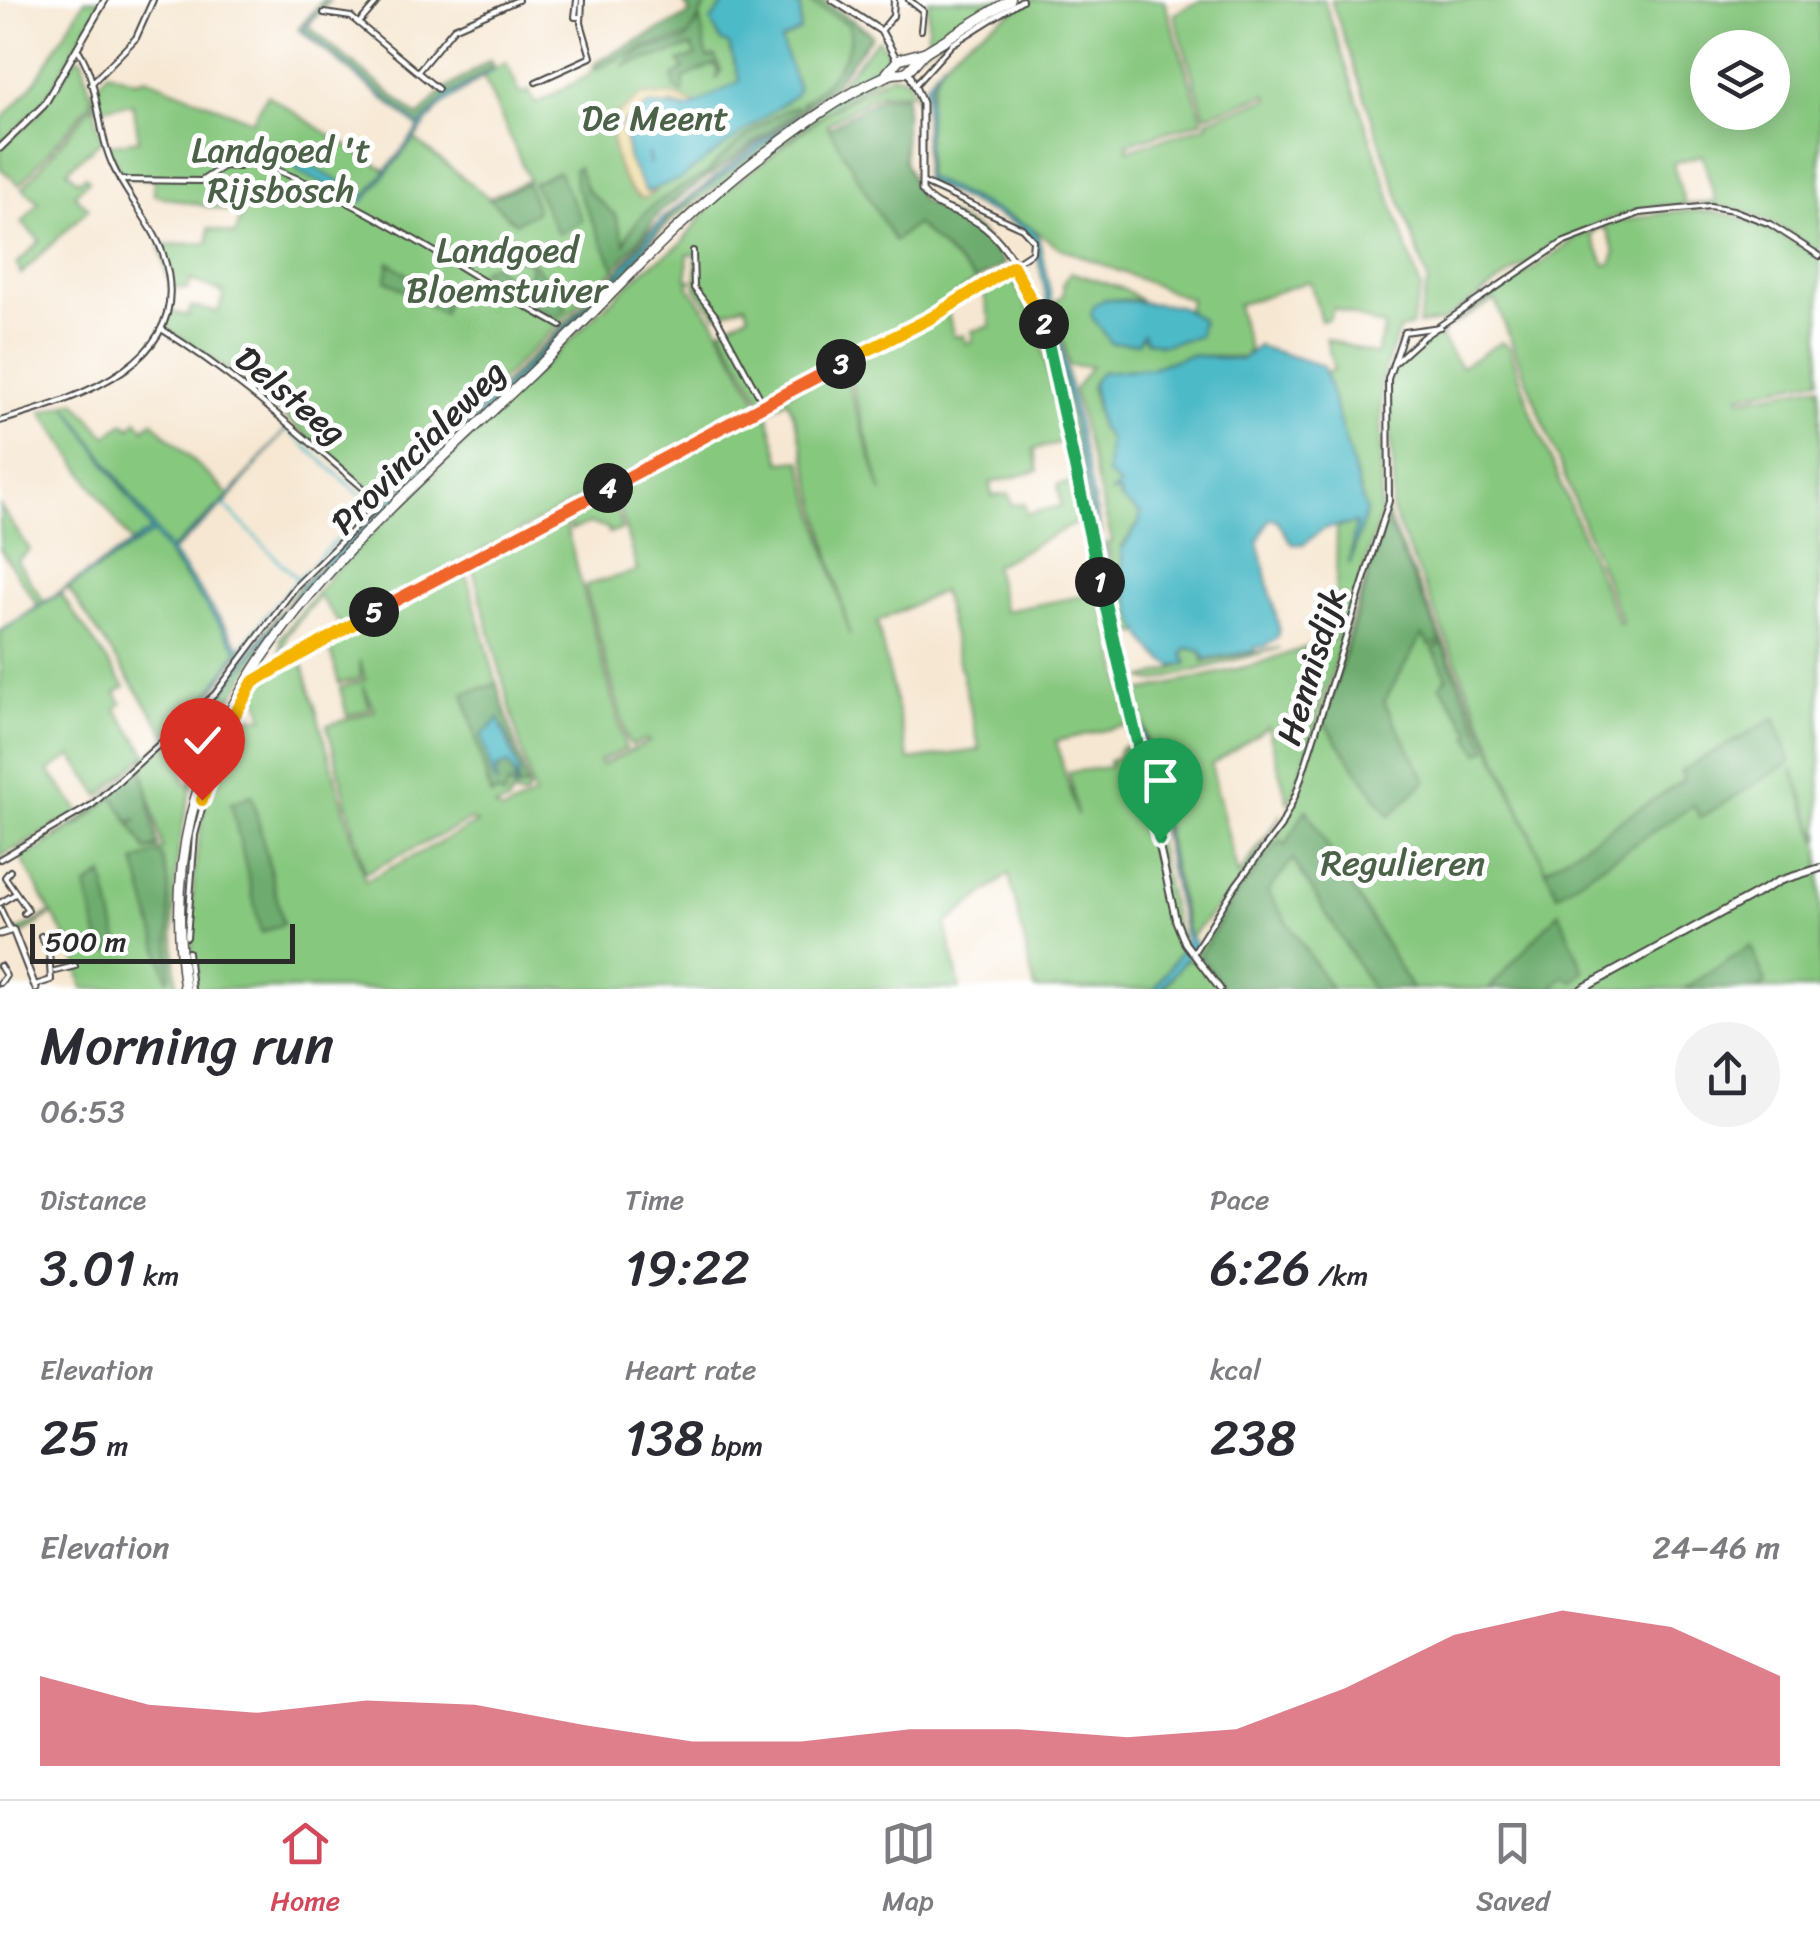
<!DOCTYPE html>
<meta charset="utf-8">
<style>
body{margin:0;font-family:Sriracha,sans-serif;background:#f2f2f3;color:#2b2b33;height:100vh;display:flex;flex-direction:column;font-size:38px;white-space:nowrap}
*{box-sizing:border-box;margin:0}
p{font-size:32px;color:#7c7c81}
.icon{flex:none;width:55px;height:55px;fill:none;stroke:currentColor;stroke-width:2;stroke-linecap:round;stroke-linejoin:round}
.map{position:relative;height:989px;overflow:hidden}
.drawer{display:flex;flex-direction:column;background:#fff;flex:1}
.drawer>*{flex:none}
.controls{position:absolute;left:1690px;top:30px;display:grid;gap:20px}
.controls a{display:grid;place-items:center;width:100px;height:100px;border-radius:50%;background:#fff;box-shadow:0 5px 25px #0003;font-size:50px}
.scale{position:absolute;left:30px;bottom:25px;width:265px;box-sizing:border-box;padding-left:10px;border:5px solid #2b2b2b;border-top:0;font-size:28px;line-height:35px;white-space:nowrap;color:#2b2b2b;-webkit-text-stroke:8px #fff;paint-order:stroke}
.pin{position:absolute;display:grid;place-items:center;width:85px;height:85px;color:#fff;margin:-102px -42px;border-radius:50% 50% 50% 0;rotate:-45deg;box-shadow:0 0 10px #0007}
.pin .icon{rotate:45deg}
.km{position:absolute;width:50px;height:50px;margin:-25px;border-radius:50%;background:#222;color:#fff;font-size:28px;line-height:50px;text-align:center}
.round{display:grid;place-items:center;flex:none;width:105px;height:105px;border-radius:52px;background:#f2f2f3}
.summary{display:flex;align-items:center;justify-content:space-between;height:170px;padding:0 40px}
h1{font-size:55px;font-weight:600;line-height:75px}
.metrics{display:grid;grid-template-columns:repeat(3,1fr);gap:15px;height:170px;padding:10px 40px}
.metrics div{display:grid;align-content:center}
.metrics b{font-size:50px;font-weight:600}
.metrics small{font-size:28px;font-weight:400}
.metrics p{font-size:28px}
.chart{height:280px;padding:20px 40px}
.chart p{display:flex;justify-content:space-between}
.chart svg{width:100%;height:180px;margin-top:10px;fill:#d1495b;opacity:.7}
.dock{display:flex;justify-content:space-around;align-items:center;height:140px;border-top:2px solid #e1e1e2;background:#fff;font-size:28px;color:#7c7c81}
.dock a{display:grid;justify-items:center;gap:5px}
.dock .active{color:#d1495b}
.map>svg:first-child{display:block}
</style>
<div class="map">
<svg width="1820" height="989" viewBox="0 0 1820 989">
<rect width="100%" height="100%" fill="#fff"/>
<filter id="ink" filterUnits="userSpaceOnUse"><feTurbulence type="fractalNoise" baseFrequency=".01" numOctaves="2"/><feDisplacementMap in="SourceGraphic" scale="20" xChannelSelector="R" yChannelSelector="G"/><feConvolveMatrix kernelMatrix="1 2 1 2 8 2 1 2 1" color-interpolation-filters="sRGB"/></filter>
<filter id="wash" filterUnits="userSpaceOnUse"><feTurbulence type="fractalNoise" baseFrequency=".0048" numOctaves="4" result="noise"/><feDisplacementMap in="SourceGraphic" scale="40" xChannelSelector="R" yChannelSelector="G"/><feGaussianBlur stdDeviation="2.25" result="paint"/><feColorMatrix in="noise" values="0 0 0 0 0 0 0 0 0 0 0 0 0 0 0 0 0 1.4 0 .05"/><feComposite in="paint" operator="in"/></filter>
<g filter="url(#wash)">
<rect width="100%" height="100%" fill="#f6e7d2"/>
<g fill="#87c87f" stroke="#597a55" stroke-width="2.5" fill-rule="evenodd">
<path d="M85,0H103L43,103L0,145V122L35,82Z"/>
<path d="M688,0H822L869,31L871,38L826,91L662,210L615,269L380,498L235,375L167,328L169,311L188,316L191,307L218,312L224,293L191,280L188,289L170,287L160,245L208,243L209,228L235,235L242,214L154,195V179L122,177L107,145L139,140L133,104L97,108L93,90L108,72L135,81L146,78L252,121L267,95L385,170L382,177L414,139L489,198L529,180L482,74L506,63L521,94L529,91L535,104L589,75L596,62L690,14Z"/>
<path d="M928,0H1007L912,56L901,55L897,48L907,50L928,43Z"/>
<path d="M1032,0H1164L1203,121L1127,144L1128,150L1208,125L1207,120L1269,98L1267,94L1205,116L1174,14L1201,0H1324L1421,289L1411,326L1399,330L1381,382V512L1296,788L1288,803L1268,727L1211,765L1238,876L1282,814L1243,878L1279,833L1298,795L1386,513L1546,870L1391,509C1403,461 1374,409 1396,363L1580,236L1598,229L1591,235L1605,265L1611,264L1615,253L1607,230L1601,228L1613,223C1709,200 1738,208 1820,258V379L1740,395L1742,399L1820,385V841L1792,768L1820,847V989H1164L1183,962L1192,958L1236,887L1189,938L1137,692L1253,665L1335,638L1337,528L1356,522L1350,563L1366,512L1325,373L1334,370L1326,339L1376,355L1385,327L1334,308L1329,319L1321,321L1310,281L1237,305L1249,350L1244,358L1189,355L1151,368L1125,370L1091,388L1100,427L1109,439L1107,474L1120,486L1112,492H1119L1120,498L1140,512L1139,523L1121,547L1140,633L1129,634L1107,544L1112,542L1074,390L1091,366H1069L1055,303L1064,294L1063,285L1070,272L1124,289L1140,300L1105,299L1094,321L1101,323L1114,343L1139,341L1141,335L1160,345L1198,337L1202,322L1187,310L1190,299L1060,248L1032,228L925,177C926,56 932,61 1032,0ZM1495,300L1622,622L1619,624L1532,414L1510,348L1501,342L1461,367L1441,338L1443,331Z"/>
<path d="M1331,0H1820V253C1803,243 1786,229 1768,221C1638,167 1541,255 1441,322L1418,325L1428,281ZM1708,48H1772V112H1708ZM1702,155L1716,202L1685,205L1673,163Z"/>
<path d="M878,39L891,56L889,63L893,57L891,68L676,216L653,239L628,276L316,581L270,636L232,697L214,706L217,713C179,803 167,892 177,989H83L74,950L52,914L21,935L18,931L51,913L18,851L39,840L22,853L27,855L47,845L43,838L47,836L51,842L113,796L129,822L137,819L131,825L147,851L158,846L151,850L163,849L142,765L145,759L183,725L173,735L185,783L190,785L217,713L208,704L187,721L221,690L300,585L620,269L647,232L749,149L834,90ZM828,99L674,212L629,268L306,582L618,275L651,229L677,207L765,140Z"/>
<path d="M76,58H82L92,101L20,185L0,168V149L37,116Z"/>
<path d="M892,74L907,78L920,107L915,92L877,94L827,124L894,240L916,223L976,280L933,311L762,401L721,329L749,314L745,304L717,315L696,288V254H688L687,279L692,280L688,286L714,321L759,403L341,626L319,596L287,635L282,658L280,638L335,570L597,314L645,269L680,245L716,198L824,115Z"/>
<path d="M93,104L102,140L67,170L78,181L85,176L89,180L74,195L89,208L21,274L17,264L40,241L22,223L39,202L23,188Z"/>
<path d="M1011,275L1037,325L1064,443L1034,449L1038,471L990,483L992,496L1009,494L1012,505L1024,503L1027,514L1061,506L1058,485L1073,482L1082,520L994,566L1004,611L1098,593L1103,598L1176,928L1184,947L1155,989H1035L1009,874L946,924L960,989H195C185,894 196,803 238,717L264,718L255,687L259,682L301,658L365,881L477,823L471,820L365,873L327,725L375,711L363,685L370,709L347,716L340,688L365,680L360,660L361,678L339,684L329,643L315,650V644L464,566L497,684L464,694L491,796L509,784L514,790L528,786L529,790L524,797L511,794L508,803L495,807L502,812L534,796L471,562L842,365L882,493L846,363L947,309L954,337L964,335L966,343L973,342L972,331L991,326L983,290ZM788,400L798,427L850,636L801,460L781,462L767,412ZM615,491L637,571L586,585V589L627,739L631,746L646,739L649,742L601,765L599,761L626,749L564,519L568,517L571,530L590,524L608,528L609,533L622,530L611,493ZM942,591L980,750L909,760L877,622ZM1127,725L1131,745L1120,748L1117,759L1109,761L1110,767L1069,772L1077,816L1056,741ZM252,796L283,923L231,803Z"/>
<path d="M1049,317L1136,715L1043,319Z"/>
<path d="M75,401L106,436L124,423L130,428L137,420L144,429L152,421L230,496L167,554L241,651L215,689L167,735L68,588L132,544L42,412Z"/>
<path d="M0,506L30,550L17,561L45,603L60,593L125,687L116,693L122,703L116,709L147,754L100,796L72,756L49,771L80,812L0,857V631L39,607L0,549Z"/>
<path d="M1187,648L1201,651L1203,662L1280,648L1153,682L1143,679L1187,664L1183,654Z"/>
</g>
<g fill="#6dac6e" stroke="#4c6c4c" stroke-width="2.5">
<path d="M323,0H330L308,26L419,117L440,93L490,60L493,67L445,98L419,127L298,29Z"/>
<path d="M709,0L688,37L647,46L596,69V62L690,14L684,2Z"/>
<path d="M804,0H822L872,35L832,86L803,107L801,104C822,88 860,52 848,24Z"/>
<path d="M700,19L707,58L715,56L721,70L716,80L719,71L714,64L684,78L683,93L675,89L673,77L684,69L679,61L696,56L691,46C669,56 645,57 623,67C641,43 661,49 685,41Z"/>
<path d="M906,95L904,161L920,199L979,231L1005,264L976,280L916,224L894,241L829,128L880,97Z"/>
<path d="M796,106L799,110L662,210L615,269L575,185L574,169L578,167L587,190L615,215L625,243C637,208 674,191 704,175C710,172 715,163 720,159C744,139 767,116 796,106Z"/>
<path d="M558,171L582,221L558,234L533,183Z"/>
<path d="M527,183L537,211L515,223L489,199Z"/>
<path d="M526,244L527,254L567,308L556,319L480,271L492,264L512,281L524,282L530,274V264L521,258L510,260L506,247Z"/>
<path d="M389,262L446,301L443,314L386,280Z"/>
<path d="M1386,519L1441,641L1430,646L1422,635L1384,702L1426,780L1390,816L1324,723Z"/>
<path d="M1442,644L1487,749L1479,753L1469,737L1472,733L1440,685L1447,677L1433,649Z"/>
<path d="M497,684L528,786L517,787C520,770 511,733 498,723L482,735L493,778L502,763L508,764L515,776L514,790L509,784L503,797L497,792L491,796L464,693Z"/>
<path d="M1775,718L1791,762L1700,818L1694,805L1557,895L1546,869L1684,780L1681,771Z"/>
<path d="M142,765L158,846L146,850L131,825L137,819L129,822L113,796L80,824L53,837L78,822Z"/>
<path d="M252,795L283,924L261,933L231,803Z"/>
<path d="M1306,809L1412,989H1372L1293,859L1268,892L1331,989H1224L1200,955L1236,896L1281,840L1285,846Z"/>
<path d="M158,853L162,855L169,884L170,977L167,979L135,861Z"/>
<path d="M103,875L120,948L102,953L86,886Z"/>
<path d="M1559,912L1584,971L1574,982L1564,977L1551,989H1489Z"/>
<path d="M1751,946L1766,983L1758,989H1684Z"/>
</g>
<path fill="#eeda9e" stroke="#8c8264" stroke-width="2.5" d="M642,95L676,96L697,105L688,109L671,104L622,127L629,161L646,192H655L644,199C620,192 606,139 614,117Z"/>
<g fill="#4dbac7" stroke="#3c7279" stroke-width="2.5">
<path d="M324,0L303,29L420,126L445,98L493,70L440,107L363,202L299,172L294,164L282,163L277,155L265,156L255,146L257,139L272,145L366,196L419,128L301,30Z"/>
<path d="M727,0H782L801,6L800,31L781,41L798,88L796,94L680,179L646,192L629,161L623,123L650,105L688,109L740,81L729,45L721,41L711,21Z"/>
<path d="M885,60L866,79L788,127L668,217L626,271L290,606L218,701V694L305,583L614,279L661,220L763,141Z"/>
<path d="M944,60L929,87L926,177L1032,228L1038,236L1185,929L1196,945L1162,989H1155L1186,943L1034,240L1017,225L924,181L925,85Z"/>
<path d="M1105,299L1179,306L1201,319L1199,336L1163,345L1146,341L1143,334L1138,343H1111L1091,315L1093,306Z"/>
<path d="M1258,346L1323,366L1366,512L1349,564L1356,523L1323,529L1304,544H1292L1277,520L1269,519L1258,541L1279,628L1277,638L1264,647H1254L1255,651L1205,659L1201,651L1187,648L1183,654L1187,664L1173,666C1133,646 1125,591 1121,550L1139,523L1140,513L1124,502L1119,492H1112L1120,486L1107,474L1109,439L1100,427L1092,384L1101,372L1151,368L1189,355L1241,360Z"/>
<path d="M67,406L170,550L222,504L286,429L225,504L172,552L240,647L245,645L207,697L238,650L153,533L0,632L151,530Z"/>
<path d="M499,719L519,772L514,792L515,776L508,764L495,769L497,784L493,778L482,735Z"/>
</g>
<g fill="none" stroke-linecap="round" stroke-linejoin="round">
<g stroke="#4dbac7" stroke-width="2.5">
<path d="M286,429L371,504L349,527"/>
<path d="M224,505L297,579"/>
<path d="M310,566L347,530"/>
<path d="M274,605L307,569"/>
<path d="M245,643L272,608"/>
</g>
<path stroke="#396469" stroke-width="2.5" stroke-dasharray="12 10" stroke-linecap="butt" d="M648,153L650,166"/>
</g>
</g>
<g filter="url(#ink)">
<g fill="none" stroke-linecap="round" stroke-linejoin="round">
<g stroke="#494744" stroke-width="8">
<g id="minor">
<path d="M577,0L575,17H581"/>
<path d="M909,0L923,11L921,30"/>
<path d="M324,13L351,17L438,89"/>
<path d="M359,23L379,0"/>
<path d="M881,31L893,16L894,0"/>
<path d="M419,70L454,28L518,0"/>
<path d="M536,82L591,57L581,23L582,0"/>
<path d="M91,84L136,38L153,0"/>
<path d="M915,85L952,44L1022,0"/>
<path d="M224,166L245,148L251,151V161"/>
<path d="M120,180L201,181L224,166L238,167L251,161C365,199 457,270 561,326"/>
<path d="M693,251L694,288L715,315L764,405"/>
<path d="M1393,364L1423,337L1562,243L1640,213L1710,206L1733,210L1770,224L1820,256"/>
<path d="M0,421C78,398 200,362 163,254C152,223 128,198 114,168C96,131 100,84 79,51"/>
<path d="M254,680L319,641L931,318L1032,252L1033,240L1022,228L924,183"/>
<path d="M227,728L239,705"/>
<path d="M0,859L92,805L215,694L296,586L376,507L369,493C302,436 237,376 163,330"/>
<path d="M10,871L5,877L28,910L24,913"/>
<path d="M0,903L15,894"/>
<path d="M0,908L10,929"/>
<path d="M187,937L195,835L215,760"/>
<path d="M188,952L192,989"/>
<path d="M1194,952L1236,885L1281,826L1296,794L1389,501L1388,379L1404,332L1440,327"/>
<path d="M0,966L6,976L0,983"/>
<path d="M55,971L75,966"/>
<path d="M35,985L51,980L49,951L41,936"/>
</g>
</g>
<g stroke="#494744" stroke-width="9">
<g id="tertiary">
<path d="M833,0L881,31L897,60"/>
<path d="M908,70L922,103V191C937,212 965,211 984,227C1012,248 1029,292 1043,323L1176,921L1185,943L1220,989"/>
<path d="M0,148L44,105L105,0"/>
<path d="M0,934L13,930L36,989"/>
</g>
</g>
<g stroke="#494744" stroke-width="10">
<path id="secondary" d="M1582,989L1779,881L1820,868"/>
</g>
<g stroke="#494744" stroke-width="12">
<g id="trunk">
<path d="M887,73L899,59L925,52L1010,0"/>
<path d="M185,989C143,703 350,549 532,373C606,302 676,221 757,159C798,128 844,93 891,74C896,72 901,74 905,72C910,71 919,57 925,52"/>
</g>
</g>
<use href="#minor" stroke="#fff" stroke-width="4"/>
<use href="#tertiary" stroke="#fff" stroke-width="5"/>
<use href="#secondary" stroke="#fff" stroke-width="6"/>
<use href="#trunk" stroke="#fff" stroke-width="9"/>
</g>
</g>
<g fill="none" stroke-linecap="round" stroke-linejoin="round" filter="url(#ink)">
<g stroke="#fff" stroke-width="20">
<path id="split-1" d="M1100,582L1160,840"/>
</g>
<g stroke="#fff" stroke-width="20">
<path id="split-2" d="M1044,324L1100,582"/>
</g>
<g stroke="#fff" stroke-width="20">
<path id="split-3" d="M841,364L931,318L1013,266L1044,324"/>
</g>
<g stroke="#fff" stroke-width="20">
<path id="split-4" d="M608,488L841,364"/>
</g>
<g stroke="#fff" stroke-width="20">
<path id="split-5" d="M374,612L608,488"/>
</g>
<g stroke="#fff" stroke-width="20">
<path id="split-6" d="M202,800L227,729L253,682L374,612"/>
</g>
<use href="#split-1" stroke="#22a559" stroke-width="12"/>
<use href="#split-2" stroke="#22a559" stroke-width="12"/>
<use href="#split-3" stroke="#f5b400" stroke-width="12"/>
<use href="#split-4" stroke="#f0652b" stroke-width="12"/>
<use href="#split-5" stroke="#f0652b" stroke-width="12"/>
<use href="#split-6" stroke="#f5b400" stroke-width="12"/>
</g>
<g text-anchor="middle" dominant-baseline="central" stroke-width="10" stroke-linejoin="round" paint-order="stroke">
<g font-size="35" fill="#4b6248" stroke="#fff">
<text x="655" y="118">De Meent</text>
<text x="281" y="150">Landgoed 't<tspan x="281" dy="40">Rijsbosch</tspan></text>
<text x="507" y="250">Landgoed<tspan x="507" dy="40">Bloemstuiver</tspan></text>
<text x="1403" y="863">Regulieren</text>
</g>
<g font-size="35" fill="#2b2b2b" stroke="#fff">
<text transform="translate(291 395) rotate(40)">Delsteeg</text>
<text transform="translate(418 447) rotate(-45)">Provincialeweg</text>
<text transform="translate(1311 666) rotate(-73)">Hennisdijk</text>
</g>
</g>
</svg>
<div class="controls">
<a><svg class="icon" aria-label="layers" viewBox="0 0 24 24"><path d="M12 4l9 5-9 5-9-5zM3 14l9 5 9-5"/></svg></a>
</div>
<div class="scale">500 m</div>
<div class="pin" style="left:1160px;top:840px;background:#1e9e55"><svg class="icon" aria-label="arrive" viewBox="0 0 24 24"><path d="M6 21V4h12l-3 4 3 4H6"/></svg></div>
<div class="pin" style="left:202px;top:800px;background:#d93025"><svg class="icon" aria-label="check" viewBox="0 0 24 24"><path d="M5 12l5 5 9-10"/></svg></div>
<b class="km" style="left:1100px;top:582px">1</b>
<b class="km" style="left:1044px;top:324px">2</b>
<b class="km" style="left:841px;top:364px">3</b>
<b class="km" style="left:608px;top:488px">4</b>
<b class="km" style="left:374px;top:612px">5</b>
</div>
<section class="drawer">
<div class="summary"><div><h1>Morning run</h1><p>06:53</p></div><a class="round"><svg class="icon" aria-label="share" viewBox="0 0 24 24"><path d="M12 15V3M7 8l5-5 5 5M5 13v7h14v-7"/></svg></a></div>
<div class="metrics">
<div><p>Distance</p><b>3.01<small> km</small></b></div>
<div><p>Time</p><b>19:22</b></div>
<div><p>Pace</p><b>6:26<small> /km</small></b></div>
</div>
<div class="metrics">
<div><p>Elevation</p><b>25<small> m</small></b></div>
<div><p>Heart rate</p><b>138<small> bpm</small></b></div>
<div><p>kcal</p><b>238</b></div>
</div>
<div class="chart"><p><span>Elevation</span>24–46 m</p>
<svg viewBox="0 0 160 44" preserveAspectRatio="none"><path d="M0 44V22L10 29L20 31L30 28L40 29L50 34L60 38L70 38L80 35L90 35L100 37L110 35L120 25L130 12L140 6L150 10L160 22V44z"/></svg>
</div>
</section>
<nav class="dock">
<a class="active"><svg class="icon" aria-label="home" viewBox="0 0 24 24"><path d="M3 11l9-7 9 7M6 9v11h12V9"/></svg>Home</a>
<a><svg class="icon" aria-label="map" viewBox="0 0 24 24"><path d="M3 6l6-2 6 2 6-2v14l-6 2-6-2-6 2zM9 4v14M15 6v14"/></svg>Map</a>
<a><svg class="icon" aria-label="saved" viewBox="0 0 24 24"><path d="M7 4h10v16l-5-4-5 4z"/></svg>Saved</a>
</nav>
